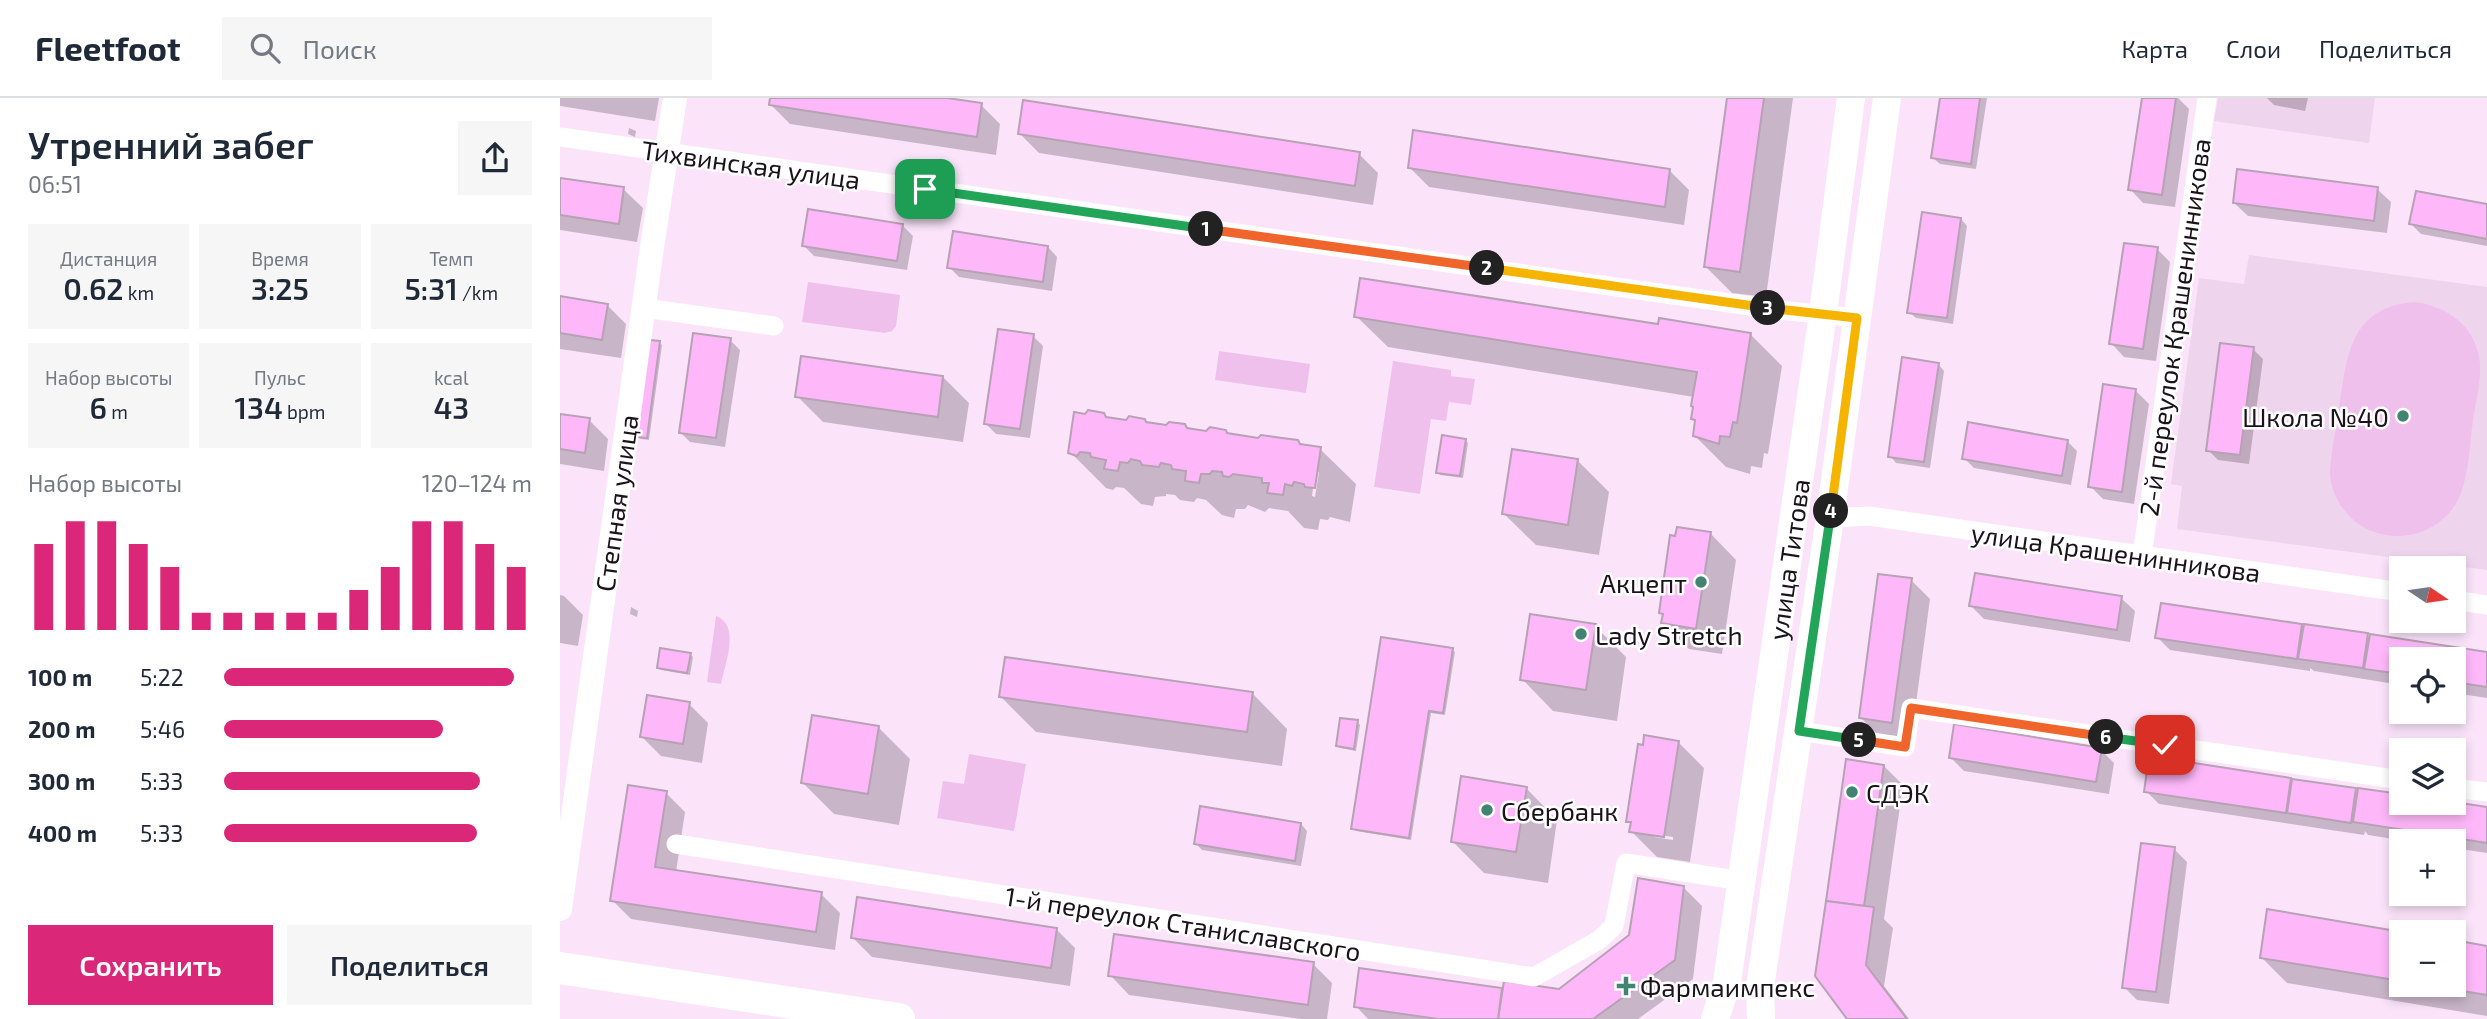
<!DOCTYPE html>
<html lang="ru">
<meta charset="utf-8">
<style>
body{margin:0;font-family:"Exo 2",sans-serif;background:#f6f6f7;color:#1f2937;height:100vh;display:flex;flex-direction:column;font-size:26px;white-space:nowrap}
*{box-sizing:border-box;margin:0}
p{font-size:23px;color:#747a83}
.icon{flex:none;width:38px;height:38px;fill:none;stroke:currentColor;stroke-width:2;stroke-linecap:round;stroke-linejoin:round}
.map{position:relative;flex:1;overflow:hidden}
.details{display:flex;flex-direction:column;background:#fff;width:560px}
.details>*{flex:none}
.needle{width:46px;rotate:103deg}
.fabs{position:absolute;left:1829px;top:458px;display:grid;gap:14px}
.fabs a{display:grid;place-items:center;width:77px;height:77px;border-radius:0px;background:#fff;box-shadow:0 4px 10px #0003;font-size:35px}
.pin{position:absolute;display:grid;place-items:center;width:60px;height:60px;color:#fff;margin:-30px;border-radius:14px;box-shadow:0 4px 10px #0006}
.km{position:absolute;width:35px;height:35px;margin:-18px;border-radius:50%;background:#222;color:#fff;font-size:19px;line-height:35px;text-align:center}
.round{display:grid;place-items:center;flex:none;width:74px;height:74px;border-radius:0px;background:#f6f6f7}
.overview{display:flex;align-items:center;justify-content:space-between;height:119px;padding:0 28px}
h1{font-size:38px;font-weight:600;line-height:52px}
.stats{display:grid;grid-template-columns:repeat(3,1fr);gap:10px;height:119px;padding:7px 28px}
.stats div{display:grid;align-content:center;border-radius:0px;background:#f6f6f7;text-align:center}
.stats b{font-size:30px;font-weight:600}
.stats small{font-size:19px;font-weight:400}
.stats p{font-size:19px}
.chart{height:196px;padding:14px 28px}
.chart p{display:flex;justify-content:space-between}
.chart svg{width:100%;height:126px;margin-top:7px;stroke:#db2777;stroke-width:6}
.button{display:flex;gap:14px;margin-top:auto;padding:14px 28px}
.button a{flex:1;height:80px;border-radius:0px;background:#db2777;color:#fff;font-size:28px;font-weight:600;line-height:80px;text-align:center}
.button a+a{background:#f6f6f7;color:#1f2937}
ul{padding:0 28px;list-style:none;font-size:23px}
li{display:grid;grid-template-columns:112px 84px 1fr;align-items:center;height:52px}
li i{height:18px;border-radius:9px;background:#db2777}
header{display:flex;align-items:center;gap:42px;box-sizing:border-box;height:98px;padding:0 35px;background:#fff;border-bottom:2px solid #e0e1e3}
header strong{font-size:33px}
nav{display:flex;gap:38px;margin-inline-start:auto;font-size:24px}
.search{width:490px;height:63px;background:#f6f6f7;display:flex;align-items:center;gap:18px;box-sizing:border-box;padding:0 24px;border-radius:0px;color:#747a83;font-size:26px}
main{display:flex;flex:1;min-height:0}
.map>svg:first-child{display:block}
</style>
<header>
<strong>Fleetfoot</strong>
<div class="search"><svg class="icon" aria-label="search" viewBox="0 0 24 24"><circle cx="10" cy="10" r="6"/><path d="M15 15l6 6"/></svg>Поиск</div>
<nav><a>Карта</a><a>Слои</a><a>Поделиться</a></nav>
</header>
<main>
<section class="details">
<div class="overview"><div><h1>Утренний забег</h1><p>06:51</p></div><a class="round"><svg class="icon" aria-label="share" viewBox="0 0 24 24"><path d="M12 15V3M7 8l5-5 5 5M5 13v7h14v-7"/></svg></a></div>
<div class="stats">
<div><p>Дистанция</p><b>0.62<small> km</small></b></div>
<div><p>Время</p><b>3:25</b></div>
<div><p>Темп</p><b>5:31<small> /km</small></b></div>
</div>
<div class="stats">
<div><p>Набор высоты</p><b>6<small> m</small></b></div>
<div><p>Пульс</p><b>134<small> bpm</small></b></div>
<div><p>kcal</p><b>43</b></div>
</div>
<div class="chart"><p><span>Набор высоты</span>120–124 m</p>
<svg viewBox="0 0 160 44" preserveAspectRatio="none"><path d="M5 44V14M15 44V6M25 44V6M35 44V14M45 44V22M55 44V38M65 44V38M75 44V38M85 44V38M95 44V38M105 44V30M115 44V22M125 44V6M135 44V6M145 44V14M155 44V22"/></svg>
</div>
<ul>
<li><b>100 m</b>5:22<i style="width:94%"></i></li>
<li><b>200 m</b>5:46<i style="width:71%"></i></li>
<li><b>300 m</b>5:33<i style="width:83%"></i></li>
<li><b>400 m</b>5:33<i style="width:82%"></i></li>
</ul>
<div class="button"><a>Сохранить</a><a>Поделиться</a></div>
</section>
<div class="map">
<svg width="1927" height="921" viewBox="0 0 1927 921">
<rect width="100%" height="100%" fill="#fbe4fa"/>
<g fill="#efd4ed">
<path d="M1658,0H1815L1809,45L1654,23Z"/>
<path d="M1689,157L1927,189V472L1617,431L1622,388L1611,386L1639,180L1684,186Z"/>
</g>
<g fill="#f0c0ed">
<path d="M248,184L340,197L336,228L332,233L325,235L242,224Z"/>
<path d="M1856,204C1885,209 1910,224 1918,254C1924,275 1916,301 1913,322C1910,345 1909,373 1901,395C1885,436 1836,450 1800,427C1783,416 1770,394 1770,374C1771,353 1776,331 1779,311C1787,257 1790,208 1856,204Z"/>
<path d="M659,253L750,266L746,295L655,282Z"/>
<path d="M833,263L891,272V278L915,281L911,307L889,304L886,323L871,321L860,396L814,389Z"/>
<path d="M156,518C181,527 165,566 161,586L147,584Z"/>
<path d="M409,656L466,666L454,733L377,720L383,683L404,686Z"/>
</g>
<g fill="#0003" fill-rule="evenodd">
<path d="M0,0H99L95,23L0,8Z"/>
<path d="M212,0H375L421,7L440,26L436,57L230,26L211,7Z"/>
<path d="M1168,0H1233L1206,199L1172,195L1146,169Z"/>
<path d="M1382,0H1427L1416,71L1380,66L1373,60Z"/>
<path d="M1584,0H1618L1629,11L1615,109L1583,105L1570,91Z"/>
<path d="M1707,0H1748L1745,13L1714,7Z"/>
<path d="M69,30L76,33L75,39L68,36Z"/>
<path d="M460,36L799,56L818,75L813,107L479,55Z"/>
<path d="M849,69L1110,73L1129,92L1124,127L869,89Z"/>
<path d="M0,81L63,91L83,110L77,144L0,132Z"/>
<path d="M1817,91L1831,104L1827,135L1688,118L1674,105Z"/>
<path d="M1927,108V148L1861,136L1851,126Z"/>
<path d="M1401,121L1407,128L1393,226L1356,220L1349,214Z"/>
<path d="M343,128L353,138L347,172L254,158L244,148Z"/>
<path d="M488,149L497,159L492,193L399,179L389,169Z"/>
<path d="M1597,151L1610,164L1596,263L1564,259L1551,245Z"/>
<path d="M0,200L47,207L66,226L61,260L0,251Z"/>
<path d="M796,218L1100,228L1190,236L1222,268L1208,356L1204,355L1202,370L1191,368L1190,376L1166,369L1135,338L1137,324L1133,321L1134,299L828,249Z"/>
<path d="M473,238L483,248L470,340L436,336L426,326Z"/>
<path d="M170,242L180,252L165,349L130,344L120,334Z"/>
<path d="M99,245L102,247L89,342L81,341L78,338Z"/>
<path d="M1693,251L1703,261L1689,366L1658,362L1648,352Z"/>
<path d="M1378,266L1384,273L1370,370L1336,365L1330,358Z"/>
<path d="M383,279L409,305L403,344L263,324L237,298Z"/>
<path d="M1576,293L1589,306L1574,406L1543,401L1530,388Z"/>
<path d="M0,317L29,322L48,341L44,373L0,366Z"/>
<path d="M547,321L760,351L796,386L790,424L770,419L768,422L760,421L758,432L744,430L728,413L709,410L705,414L688,407L685,411H676L674,420L662,417L646,402L637,400L634,404L620,402L615,397L606,396V398L595,399L593,408L581,406L564,390L556,389L553,392L546,390L510,354ZM755,374H759L755,399L752,398Z"/>
<path d="M905,342L908,345L903,380L880,377L878,374Z"/>
<path d="M1507,343L1517,353L1511,387L1414,370L1404,360Z"/>
<path d="M1017,362L1049,394L1039,457L976,447L944,416Z"/>
<path d="M1151,436L1176,462L1162,556L1129,551L1103,525L1104,518L1101,514Z"/>
<path d="M1351,482L1370,501L1351,643L1320,639L1301,620Z"/>
<path d="M0,497L4,498L23,517L18,548L0,545Z"/>
<path d="M1561,500L1575,513L1570,544L1424,521L1411,508Z"/>
<path d="M1602,507L1807,537L1811,540L1927,555V600L1894,595V562H1841V587L1754,573L1750,570V573L1610,552L1597,539Z"/>
<path d="M71,509L78,513L77,519L70,516Z"/>
<path d="M1035,528L1066,559L1057,623L993,613L962,581Z"/>
<path d="M892,551L895,554L885,617L871,615L851,742L796,733L793,730Z"/>
<path d="M130,556L133,559L130,577L101,572L99,570Z"/>
<path d="M692,595L727,631L722,668L476,634L441,599Z"/>
<path d="M129,606L148,625L142,665L101,658L82,639Z"/>
<path d="M798,624L800,627L796,653L780,650L777,648Z"/>
<path d="M318,629L350,661L339,727L274,716L243,685Z"/>
<path d="M1118,644L1144,670L1130,764L1097,759L1071,733L1072,727L1068,723ZM1094,736L1113,739V742L1094,739Z"/>
<path d="M1541,652L1554,665L1549,696L1404,673L1391,660Z"/>
<path d="M1591,660L1795,691L1799,695L1841,698V705L1927,711V755L1894,750V744H1853L1808,737L1805,733L1804,737L1599,706L1586,693Z"/>
<path d="M1324,668L1343,687L1324,821L1333,830L1324,888L1349,921H1290L1257,877Z"/>
<path d="M966,690L997,722L988,785L924,775L893,744Z"/>
<path d="M106,695L125,714L116,774L261,796L280,815L275,852L71,821L52,802Z"/>
<path d="M741,726L747,733L741,768L642,752L636,746Z"/>
<path d="M1614,751L1627,764L1609,906L1577,902L1564,889Z"/>
<path d="M1123,789L1142,808L1133,881L1078,921H808L796,908L801,872L944,893L1000,892L1071,838Z"/>
<path d="M496,831L515,850L510,888L312,859L292,839Z"/>
<path d="M1841,835V887H1894V844L1927,850V918L1727,885L1701,859Z"/>
<path d="M753,866L772,885L767,921H741L569,897L550,877Z"/>
</g>
<g fill="#feb8fa" stroke="#b7a1b5" stroke-width="2">
<path d="M210,0H387L422,5L417,39L209,7Z"/>
<path d="M1167,0H1204L1180,174L1144,169Z"/>
<path d="M1380,0H1420L1411,66L1371,60Z"/>
<path d="M1582,0H1616L1602,97L1568,92Z"/>
<path d="M463,2L800,54L795,88L458,36Z"/>
<path d="M853,32L1110,71L1105,109L848,70Z"/>
<path d="M1677,71L1818,89L1814,123L1673,105Z"/>
<path d="M0,80L64,89L59,126L0,117Z"/>
<path d="M1856,93L1927,106V141L1849,126Z"/>
<path d="M248,111L343,126L337,163L242,148Z"/>
<path d="M1362,114L1401,120L1387,220L1347,215Z"/>
<path d="M393,133L488,148L483,184L387,170Z"/>
<path d="M1564,145L1598,149L1583,251L1549,246Z"/>
<path d="M800,180L1098,226L1099,220L1191,235L1177,325L1173,324L1170,339L1160,338L1159,346L1133,338L1135,322L1131,321L1133,309L1131,308L1137,274L794,219Z"/>
<path d="M0,198L48,206L42,242L0,235Z"/>
<path d="M438,231L474,236L460,331L424,326Z"/>
<path d="M133,235L171,240L156,340L119,335Z"/>
<path d="M90,242L100,243L87,340L76,339Z"/>
<path d="M1660,245L1694,249L1680,357L1646,353Z"/>
<path d="M241,258L383,278L378,319L235,299Z"/>
<path d="M1342,259L1379,265L1364,364L1328,359Z"/>
<path d="M1543,286L1576,291L1562,394L1528,389Z"/>
<path d="M528,312L544,315L546,319L566,322L569,318L585,321L586,324L606,327L609,324L625,326L627,330L646,333L650,329L666,332L667,335L698,340L701,337L722,340L738,342L740,346L761,349L755,390L745,389L744,386L734,384L732,388L725,386L723,397L707,395L709,385H702V380L673,376L669,379L663,378L662,374L652,373L650,376H641L639,385L625,383L626,373L612,371L611,367L601,365L599,369L582,367L580,363L571,361L568,365L560,364L558,373L544,371L546,362L531,359L530,355L520,354L517,358L508,355L514,314L525,316Z"/>
<path d="M0,316L30,320L25,355L0,351Z"/>
<path d="M1408,324L1508,342L1502,378L1402,361Z"/>
<path d="M882,337L906,341L900,378L876,375Z"/>
<path d="M952,351L1018,361L1008,427L942,416Z"/>
<path d="M1117,429L1151,434L1136,531L1101,525L1103,516L1099,515L1110,437L1115,438Z"/>
<path d="M1415,475L1562,498L1557,532L1409,508Z"/>
<path d="M1318,476L1352,480L1332,625L1299,620Z"/>
<path d="M1601,505L1742,526L1737,561L1595,540Z"/>
<path d="M970,516L1036,526L1026,592L960,582Z"/>
<path d="M1744,526L1808,535L1803,570L1738,561Z"/>
<path d="M1810,536L1927,554V589L1894,584V562H1841V576L1804,571Z"/>
<path d="M821,539L893,550L883,615L869,613L849,740L791,731Z"/>
<path d="M100,550L131,555L127,575L97,570Z"/>
<path d="M445,559L693,594L687,634L439,599Z"/>
<path d="M87,597L130,604L123,646L80,639Z"/>
<path d="M252,617L319,628L308,696L241,685Z"/>
<path d="M780,620L798,622L794,651L776,648Z"/>
<path d="M1394,626L1542,650L1536,684L1389,660Z"/>
<path d="M1084,637L1119,643L1104,739L1069,734L1071,724H1066L1078,646L1083,647Z"/>
<path d="M1589,658L1731,680L1726,715L1584,694Z"/>
<path d="M1286,661L1324,667L1304,808L1266,803Z"/>
<path d="M901,678L967,689L956,754L891,744Z"/>
<path d="M1732,681L1796,690L1791,725L1727,715Z"/>
<path d="M68,687L107,693L95,769L262,794L256,834L50,803Z"/>
<path d="M1798,690L1841,696V705L1894,704L1927,709V745L1793,724Z"/>
<path d="M640,708L741,725L735,763L634,746Z"/>
<path d="M1581,745L1615,749L1596,894L1562,890Z"/>
<path d="M1078,780L1124,788L1115,862L1033,921H938L944,883L999,891L1069,837Z"/>
<path d="M297,799L497,830L491,870L291,840Z"/>
<path d="M1266,803L1314,809L1306,867L1347,921H1287L1255,878Z"/>
<path d="M1707,811L1848,835H1841V883L1700,860Z"/>
<path d="M554,836L754,864L748,907L548,878Z"/>
<path d="M1894,842L1927,848V897L1866,887H1894Z"/>
<path d="M799,870L942,890L938,921H878L794,909Z"/>
</g>
<g fill="none" stroke-linecap="round" stroke-linejoin="round">
<g stroke="#fff" stroke-width="19">
<path d="M0,39L1219,212L1297,220"/>
<path d="M84,210L214,228"/>
<path d="M1270,420L1309,418L1841,494"/>
<path d="M1582,458L1647,0"/>
<path d="M1894,502L1927,507"/>
<path d="M1239,633L1345,649L1351,610L1841,682"/>
<path d="M1894,690L1927,694"/>
<path d="M116,746L974,879L1039,842L1054,828L1066,765L1182,783"/>
</g>
<path stroke="#fff" stroke-width="24" d="M0,811L92,149L115,0"/>
<g stroke="#fff" stroke-width="28">
<path id="s1" d="M1155,921L1167,884L1263,216L1291,0"/>
<path d="M1201,921L1200,889L1270,420L1327,0"/>
</g>
<path stroke="#fff" stroke-width="32" d="M0,870L339,921"/>
</g>
<g fill="none" stroke-linecap="round" stroke-linejoin="round">
<g stroke="#fff" stroke-width="14">
<path id="split-1" d="M365,91L646,131"/>
</g>
<g stroke="#fff" stroke-width="14">
<path id="split-2" d="M646,131L927,170"/>
</g>
<g stroke="#fff" stroke-width="14">
<path id="split-3" d="M927,170L1208,210"/>
</g>
<g stroke="#fff" stroke-width="14">
<path id="split-4" d="M1208,210L1297,220L1271,413"/>
</g>
<g stroke="#fff" stroke-width="14">
<path id="split-5" d="M1271,413L1239,633L1299,642"/>
</g>
<g stroke="#fff" stroke-width="14">
<path id="split-6" d="M1299,642L1345,649L1351,610L1546,639"/>
</g>
<g stroke="#fff" stroke-width="14">
<path id="split-7" d="M1546,639L1605,647"/>
</g>
<use href="#split-1" stroke="#22a559" stroke-width="9"/>
<use href="#split-2" stroke="#f0652b" stroke-width="9"/>
<use href="#split-3" stroke="#f5b400" stroke-width="9"/>
<use href="#split-4" stroke="#f5b400" stroke-width="9"/>
<use href="#split-5" stroke="#22a559" stroke-width="9"/>
<use href="#split-6" stroke="#f0652b" stroke-width="9"/>
<use href="#split-7" stroke="#22a559" stroke-width="9"/>
</g>
<g fill="#428373" stroke="#fff" stroke-width="2.5">
<circle cx="1843" cy="318" r="7"/>
<circle cx="1141" cy="484" r="7"/>
<circle cx="1021" cy="536" r="7"/>
<circle cx="1292" cy="694" r="7"/>
<circle cx="927" cy="712" r="7"/>
<path d="M1062.5 877.5h7v7h7v7h-7v7h-7v-7h-7v-7h7z"/>
</g>
<g text-anchor="middle" dominant-baseline="central" stroke-width="5" stroke-linejoin="round" paint-order="stroke">
<g font-size="26" fill="#1a131a" stroke="#fff">
<text transform="translate(191 66) rotate(8)">Тихвинская улица</text>
<text transform="translate(1614 229) rotate(-82)">2-й переулок Крашенинникова</text>
<text transform="translate(56 405) rotate(-82)">Степная улица</text>
<text transform="translate(1556 454) rotate(8)">улица Крашенинникова</text>
<text stroke="none"><textPath href="#s1" startOffset="466">улица Титова</textPath></text>
<text transform="translate(623 825) rotate(9)">1-й переулок Станиславского</text>
</g>
<g font-size="26" fill="#1a131a" stroke="#fff" text-anchor="start">
<text x="1829" y="318" text-anchor="end">Школа №40</text>
<text x="1127" y="484" text-anchor="end">Акцепт</text>
<text x="1035" y="536">Lady Stretch</text>
<text x="1306" y="694">СДЭК</text>
<text x="941" y="712">Сбербанк</text>
<text x="1080" y="888">Фармаимпекс</text>
</g>
</g>
</svg>
<div class="fabs">
<a><svg class="needle" viewBox="-14 -14 28 28"><path d="M0-13l5 13h-10z" fill="#e53935"/><path d="M0 13l5-13h-10z" fill="#747a83"/></svg></a>
<a><svg class="icon" aria-label="locate" viewBox="0 0 24 24"><circle cx="12" cy="12" r="6"/><path d="M12 2v4M12 18v4M2 12h4M18 12h4"/></svg></a>
<a><svg class="icon" aria-label="layers" viewBox="0 0 24 24"><path d="M12 4l9 5-9 5-9-5zM3 14l9 5 9-5"/></svg></a>
<a>+</a>
<a>−</a>
</div>
<div class="pin" style="left:365px;top:91px;background:#1e9e55"><svg class="icon" aria-label="arrive" viewBox="0 0 24 24"><path d="M6 21V4h12l-3 4 3 4H6"/></svg></div>
<div class="pin" style="left:1605px;top:647px;background:#d93025"><svg class="icon" aria-label="check" viewBox="0 0 24 24"><path d="M5 12l5 5 9-10"/></svg></div>
<b class="km" style="left:646px;top:131px">1</b>
<b class="km" style="left:927px;top:170px">2</b>
<b class="km" style="left:1208px;top:210px">3</b>
<b class="km" style="left:1271px;top:413px">4</b>
<b class="km" style="left:1299px;top:642px">5</b>
<b class="km" style="left:1546px;top:639px">6</b>
</div>
</main>
